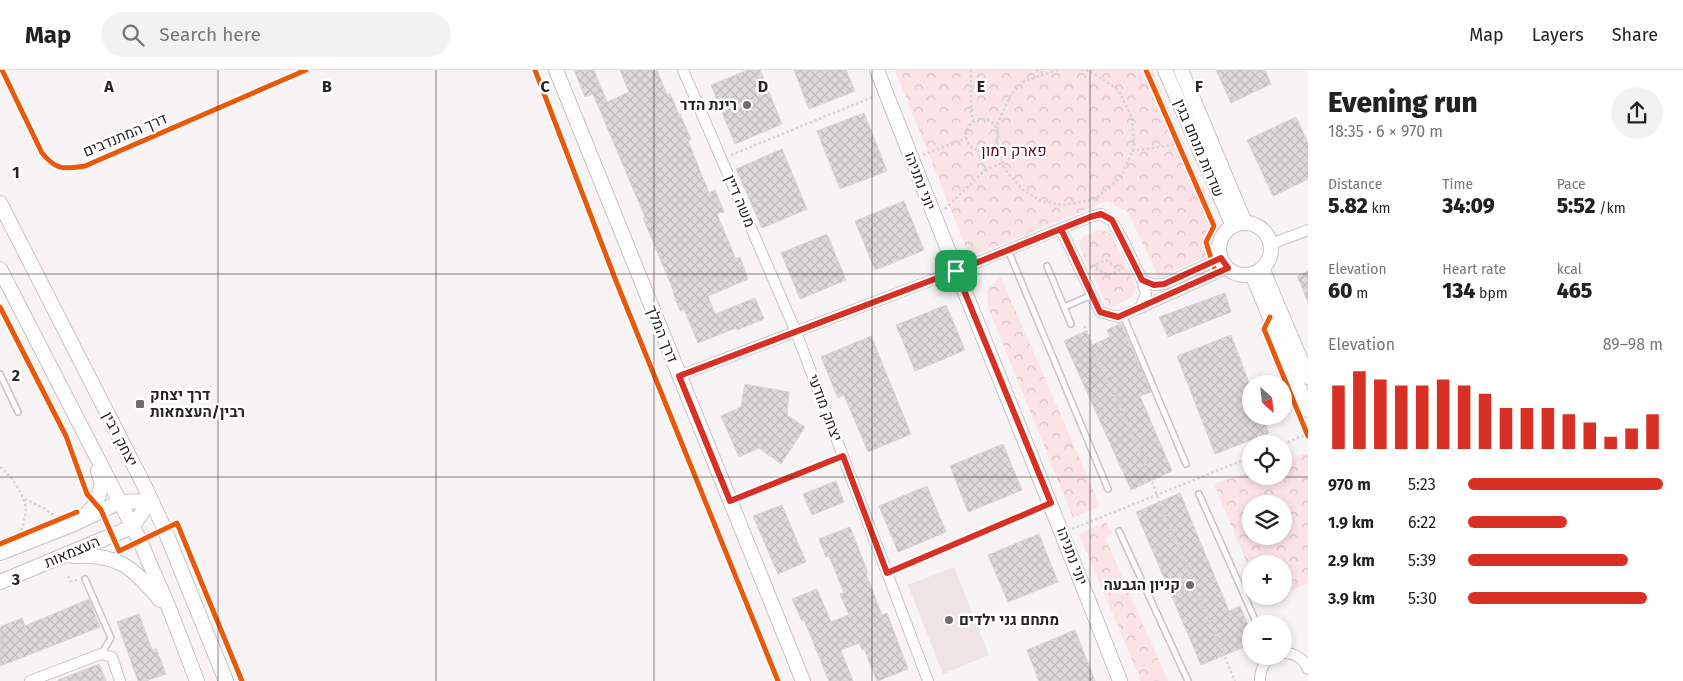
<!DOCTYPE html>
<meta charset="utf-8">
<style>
body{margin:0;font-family:"Fira Sans",Heebo,sans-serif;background:#f2f2f2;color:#222;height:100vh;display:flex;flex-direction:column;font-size:19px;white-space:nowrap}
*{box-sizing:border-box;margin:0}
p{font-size:16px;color:#767676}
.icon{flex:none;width:28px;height:28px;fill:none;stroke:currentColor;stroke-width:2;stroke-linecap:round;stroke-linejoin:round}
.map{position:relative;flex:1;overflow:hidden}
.details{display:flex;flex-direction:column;background:#fff;width:375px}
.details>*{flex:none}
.needle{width:32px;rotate:153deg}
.tools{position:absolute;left:1242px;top:305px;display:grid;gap:10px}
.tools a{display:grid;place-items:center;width:50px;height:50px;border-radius:50%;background:#fff;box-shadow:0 2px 8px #0003;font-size:25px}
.pin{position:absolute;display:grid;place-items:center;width:42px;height:42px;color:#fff;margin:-21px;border-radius:10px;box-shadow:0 2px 8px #0006}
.round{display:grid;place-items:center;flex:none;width:52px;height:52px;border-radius:26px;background:#f2f2f2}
.summary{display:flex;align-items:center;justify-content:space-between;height:85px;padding:0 20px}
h1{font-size:28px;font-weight:800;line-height:38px}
.figures{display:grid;grid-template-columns:repeat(3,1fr);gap:8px;height:85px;padding:5px 20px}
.figures div{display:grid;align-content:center}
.figures b{font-size:21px;font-weight:800}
.figures small{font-size:14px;font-weight:400}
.figures p{font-size:14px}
.chart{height:140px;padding:10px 20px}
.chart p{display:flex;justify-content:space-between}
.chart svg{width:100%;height:90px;margin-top:5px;stroke:#d93025;stroke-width:6}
ul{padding:0 20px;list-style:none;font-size:16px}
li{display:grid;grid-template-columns:80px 60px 1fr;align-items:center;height:38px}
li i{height:12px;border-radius:6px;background:#d93025}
header{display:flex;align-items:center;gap:30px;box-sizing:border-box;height:70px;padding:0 25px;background:#fff;border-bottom:1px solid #e0e0e0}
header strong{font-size:24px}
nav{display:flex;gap:28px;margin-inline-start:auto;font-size:18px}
.search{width:350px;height:45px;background:#f2f2f2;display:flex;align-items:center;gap:12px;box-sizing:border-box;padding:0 18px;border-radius:28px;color:#767676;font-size:19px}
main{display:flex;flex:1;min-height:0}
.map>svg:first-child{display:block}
</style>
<header>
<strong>Map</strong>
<div class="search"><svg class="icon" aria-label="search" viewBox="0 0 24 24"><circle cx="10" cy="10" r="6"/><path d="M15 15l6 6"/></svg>Search here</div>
<nav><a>Map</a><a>Layers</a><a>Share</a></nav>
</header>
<main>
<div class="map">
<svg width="1308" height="611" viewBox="0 0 1308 611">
<defs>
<pattern id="park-crowns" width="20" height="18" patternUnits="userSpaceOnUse" patternTransform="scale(1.25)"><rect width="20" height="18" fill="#fbe3e7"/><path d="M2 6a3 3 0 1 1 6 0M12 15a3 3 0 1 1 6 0" fill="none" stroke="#d7c3c6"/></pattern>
<pattern id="building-cross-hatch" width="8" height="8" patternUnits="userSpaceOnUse" patternTransform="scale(1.25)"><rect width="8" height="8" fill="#ddd9da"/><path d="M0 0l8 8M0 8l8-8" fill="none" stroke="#bebabb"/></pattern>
</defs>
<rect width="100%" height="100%" fill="#f8f3f4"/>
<path fill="#eee3e5" d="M954,497L989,585L943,604L908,515Z"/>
<g fill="url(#park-crowns)" fill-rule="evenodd">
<path d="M895,0H1152L1219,156L1211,169L1210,184L1159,208L1128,142L1107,131L970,187Z"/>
<path d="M1100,159L1111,164L1136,218L1132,227L1111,237L1107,235L1079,175L1082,167Z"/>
<path d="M1001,207L1100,436L1073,448L988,237L987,219Z"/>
<path d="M1308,383V513L1284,523V494H1251V503L1214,414L1251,402V406H1284V391ZM1251,434H1284V466H1251Z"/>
<path d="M1106,452L1112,464L1105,468L1168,611H1141L1079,464Z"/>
</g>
<g fill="url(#building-cross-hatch)" stroke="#d9d5d6">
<path d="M574,0H594L607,32L629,22L620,0H657L667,25L670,23L679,45L680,44L691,69L688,71L709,123L715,120L724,142L717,144L736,189L740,187L748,209L708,226L715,244L755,228L764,249L737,260L736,258L698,273L684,239L680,241L673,222H674L643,148L645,147L593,24L585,27Z"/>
<path d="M748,0H760L782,54L735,74L711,15Z"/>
<path d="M794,0H846L855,21L809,39Z"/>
<path d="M1216,0H1265L1271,14L1231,33Z"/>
<path d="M864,43L887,101L840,119L817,61Z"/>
<path d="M1296,47L1308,73V109L1273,126L1247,70Z"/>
<path d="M782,79L807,139L762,158L736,99Z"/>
<path d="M904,131L924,180L875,200L855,151Z"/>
<path d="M827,164L846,210L800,229L781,183Z"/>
<path d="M1308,201V232L1297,206Z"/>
<path d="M1225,223L1231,242L1168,267L1159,247Z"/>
<path d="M946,235L965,280L915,301L896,255Z"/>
<path d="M1121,253L1151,322L1140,326L1172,401L1131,420L1064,271L1086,261L1092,275L1110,267L1107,260Z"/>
<path d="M1231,265L1251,318V346H1262L1269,363L1215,384L1177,286Z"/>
<path d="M871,266L911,364L868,382L844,325L838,328L821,287Z"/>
<path d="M745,314L789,322L787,345L805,357L781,394L759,378L739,387L721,346L741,337Z"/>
<path d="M1003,374L1022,420L968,442L950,396Z"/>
<path d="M836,411L844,432L812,445L803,424Z"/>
<path d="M927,416L946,462L898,482L879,436Z"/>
<path d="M1180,423L1229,541L1240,536L1251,562V574L1201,595L1136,442Z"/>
<path d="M782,435L806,492L778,504L753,446Z"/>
<path d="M850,457L868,503L866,504L882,545L887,543L908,599L878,611H877L864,579L862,580L859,573L841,580L853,611H829L804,550L802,551L792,529L817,519L831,552L849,545L840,524L844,523L829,486L826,487L819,469Z"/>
<path d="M1039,464L1058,512L1008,532L988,485Z"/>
<path d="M89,529L100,557L0,596V557L22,548L25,556Z"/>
<path d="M139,544L152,580L156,578L166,604L146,611H138L117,552Z"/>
<path d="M1075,560L1095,611H1039L1027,580Z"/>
<path d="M99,594L106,611H58V610Z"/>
</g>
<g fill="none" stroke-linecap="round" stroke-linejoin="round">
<g stroke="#c8c4c5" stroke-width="8">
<g id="lane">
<path d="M1008,180L1108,419"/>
<path d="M1047,196L1064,237"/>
<path d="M1123,245L1186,394"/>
<path d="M1071,254L1064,237L1092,225"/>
<path d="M0,304L18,342"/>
<path d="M1199,424L1257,554"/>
<path d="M1119,461L1188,611"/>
<path d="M85,509L111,568L101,584"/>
</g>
</g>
<g stroke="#c8c4c5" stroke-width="12">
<g id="street">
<path d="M683,0L796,262L928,611"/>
<path d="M1271,174L1308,160"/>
<path d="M1142,210L1155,215L1164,214L1221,188"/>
<path d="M1140,238L1228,198"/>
<path d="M679,306L956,201L1090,147L1101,144L1112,151L1123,170L1142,210L1146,224L1140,238L1118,247L1100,242L1061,159"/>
<path d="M1284,583C1295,583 1304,589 1308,599"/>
<path d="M30,611L101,584L112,587L120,611"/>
<path d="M1260,611C1260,600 1263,593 1271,586"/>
</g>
</g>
<g stroke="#c8c4c5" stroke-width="16">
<g id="secondary">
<path d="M556,0L803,611"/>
<path d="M877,0C956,204 1041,407 1120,611"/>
<path d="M1165,0L1233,156"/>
<path d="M1181,0L1245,153"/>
<path d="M0,133L145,417L164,458L226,611"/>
<circle cx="1245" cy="179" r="26"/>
<path d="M1262,198L1308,307"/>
<path d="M0,199L140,471L171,543L197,611"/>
<path d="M1252,204L1308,340"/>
<path d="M85,445L96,434L102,414L98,401"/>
<path d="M0,483L74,454L120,432L150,431"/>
<path d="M73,486C117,483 133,497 160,530"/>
<path d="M0,512L132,457L150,431"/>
</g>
</g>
<g stroke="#d5d5d5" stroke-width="2.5" stroke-dasharray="2.5 2.5" stroke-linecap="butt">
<path d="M971,0V44L974,51"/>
<path d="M1036,0L1043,3"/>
<path d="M1058,0L1024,11L1011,24L998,53L997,78L1006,101L1024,121L1041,131L1064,135L1095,129L1121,107L1134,77L1132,47L1118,20L1090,1L1082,0"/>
<circle cx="982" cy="65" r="16"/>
<path d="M1132,81L1185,73"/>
<path d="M731,85L875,26"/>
<path d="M923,85L966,68"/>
<path d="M985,100L1003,93"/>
<path d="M945,139L985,100L978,81"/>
<path d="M1091,196L1108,205L1124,198"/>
<path d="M1092,196L1106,190L1120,200"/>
<path d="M1084,256L1152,410L1159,432L1235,611"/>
<path d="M1283,374L1308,364"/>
<path d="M0,397C7,402 11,407 16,415C28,435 28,439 21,461"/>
<path d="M742,426L835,390"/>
<path d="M25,429L45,439L56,447"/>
<path d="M1072,459L1251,387"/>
<path d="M896,499L1040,438"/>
<path d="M68,506L70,511L78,510"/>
</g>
<use href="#lane" stroke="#fefdfd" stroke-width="5"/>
<use href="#street" stroke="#fefdfd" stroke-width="10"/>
<use href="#secondary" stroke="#fefdfd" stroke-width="14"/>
<g stroke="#fff" stroke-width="8">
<g id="cycleway">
<path d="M2,0L42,83C57,101 64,99 85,96L306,0"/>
<path d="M535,0L616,211L778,611"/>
<path d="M1146,0L1214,156L1206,172L1216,204"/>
<path d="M0,237L66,366L87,424L101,440L119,481L177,453L242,611"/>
<path d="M1270,247L1264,259L1308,366"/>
<path d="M0,474L77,442"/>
</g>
</g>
<use href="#cycleway" stroke="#e8590c" stroke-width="5"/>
</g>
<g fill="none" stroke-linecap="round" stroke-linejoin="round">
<g stroke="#fff" stroke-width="10">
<path id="route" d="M956,201L679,306L730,431L843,386L887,503L1051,433L956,201L1090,147L1101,144L1112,150L1142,210L1154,215L1164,214L1221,188L1228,198L1118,247L1100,242L1061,159L956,201"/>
</g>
<use href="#route" stroke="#d93025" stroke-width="6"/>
</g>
<path fill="none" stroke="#272425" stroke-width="1" stroke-opacity="0.55" d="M218,0V611M436,0V611M654,0V611M872,0V611M1090,0V611M0,204H1308M0,407H1308"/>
<g fill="#706c6d" stroke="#fff" stroke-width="2">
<circle cx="747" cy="35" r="5"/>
<rect x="135" y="329" width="10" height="10" rx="2.5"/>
<circle cx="1190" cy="515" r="5"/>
<circle cx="949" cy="550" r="5"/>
</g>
<g text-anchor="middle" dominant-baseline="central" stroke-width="5" stroke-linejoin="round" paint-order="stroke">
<g font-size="15" font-weight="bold" fill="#272425" stroke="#fff" text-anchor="end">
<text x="737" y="35">רינת הדר</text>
<text x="150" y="325" text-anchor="start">דרך יצחק<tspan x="150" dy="17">רבין/העצמאות</tspan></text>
<text x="1180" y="515">קניון הגבעה</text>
<text x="959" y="550" text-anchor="start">מתחם גני ילדים</text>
</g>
<g font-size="15" fill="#272425" stroke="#fff">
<text transform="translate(125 65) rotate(-23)">דרך המתנדבים</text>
<text transform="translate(1199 78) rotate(67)">שדרות מנחם בגין</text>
<text transform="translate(920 111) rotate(69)">יוני נתניהו</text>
<text transform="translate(740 131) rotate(67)">משה דיין</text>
<text transform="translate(662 264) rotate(68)">דרך המלך</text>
<text transform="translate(825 338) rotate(69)">יצחק מודעי</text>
<text transform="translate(120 369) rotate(63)">יצחק רבין</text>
<text transform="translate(72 482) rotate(-23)">העצמאות</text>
<text transform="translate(1072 486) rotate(69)">יוני נתניהו</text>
</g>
<g font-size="15" fill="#5d0025" stroke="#fff">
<text x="1014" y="81">פארק רמון</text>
</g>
</g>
<g font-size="16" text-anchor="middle" font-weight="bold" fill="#272425" stroke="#fff" stroke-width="5" stroke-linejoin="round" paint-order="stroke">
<text x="109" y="22">A</text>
<text x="327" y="22">B</text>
<text x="545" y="22">C</text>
<text x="763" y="22">D</text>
<text x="981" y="22">E</text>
<text x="1199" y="22">F</text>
<text x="16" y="108">1</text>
<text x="16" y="311">2</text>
<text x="16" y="515">3</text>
</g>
</svg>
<div class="tools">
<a><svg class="needle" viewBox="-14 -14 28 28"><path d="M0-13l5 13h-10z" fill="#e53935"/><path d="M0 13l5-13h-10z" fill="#767676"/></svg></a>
<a><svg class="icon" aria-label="locate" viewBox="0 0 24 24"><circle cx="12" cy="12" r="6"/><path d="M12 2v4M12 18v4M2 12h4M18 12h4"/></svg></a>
<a><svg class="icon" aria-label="layers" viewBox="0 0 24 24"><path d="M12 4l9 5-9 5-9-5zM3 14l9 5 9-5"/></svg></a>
<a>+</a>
<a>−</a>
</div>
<div class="pin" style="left:956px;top:201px;background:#1e9e55"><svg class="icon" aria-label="arrive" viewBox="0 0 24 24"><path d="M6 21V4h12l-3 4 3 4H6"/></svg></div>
</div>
<section class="details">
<div class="summary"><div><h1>Evening run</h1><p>18:35 · 6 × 970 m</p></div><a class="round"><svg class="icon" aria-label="share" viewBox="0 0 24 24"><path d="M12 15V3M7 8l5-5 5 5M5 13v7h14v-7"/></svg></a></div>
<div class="figures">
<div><p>Distance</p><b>5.82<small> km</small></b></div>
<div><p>Time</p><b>34:09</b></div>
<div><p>Pace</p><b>5:52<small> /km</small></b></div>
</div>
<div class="figures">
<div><p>Elevation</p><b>60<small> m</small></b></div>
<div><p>Heart rate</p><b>134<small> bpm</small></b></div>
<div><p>kcal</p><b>465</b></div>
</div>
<div class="chart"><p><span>Elevation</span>89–98 m</p>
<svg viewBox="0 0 160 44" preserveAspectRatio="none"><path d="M5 44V13M15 44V6M25 44V10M35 44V13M45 44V13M55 44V10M65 44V13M75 44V17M85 44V24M95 44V24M105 44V24M115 44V27M125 44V31M135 44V38M145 44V34M155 44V27"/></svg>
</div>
<ul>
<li><b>970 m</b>5:23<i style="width:100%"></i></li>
<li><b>1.9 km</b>6:22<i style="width:51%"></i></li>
<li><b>2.9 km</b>5:39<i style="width:82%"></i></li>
<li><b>3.9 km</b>5:30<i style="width:92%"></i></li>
</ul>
</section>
</main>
